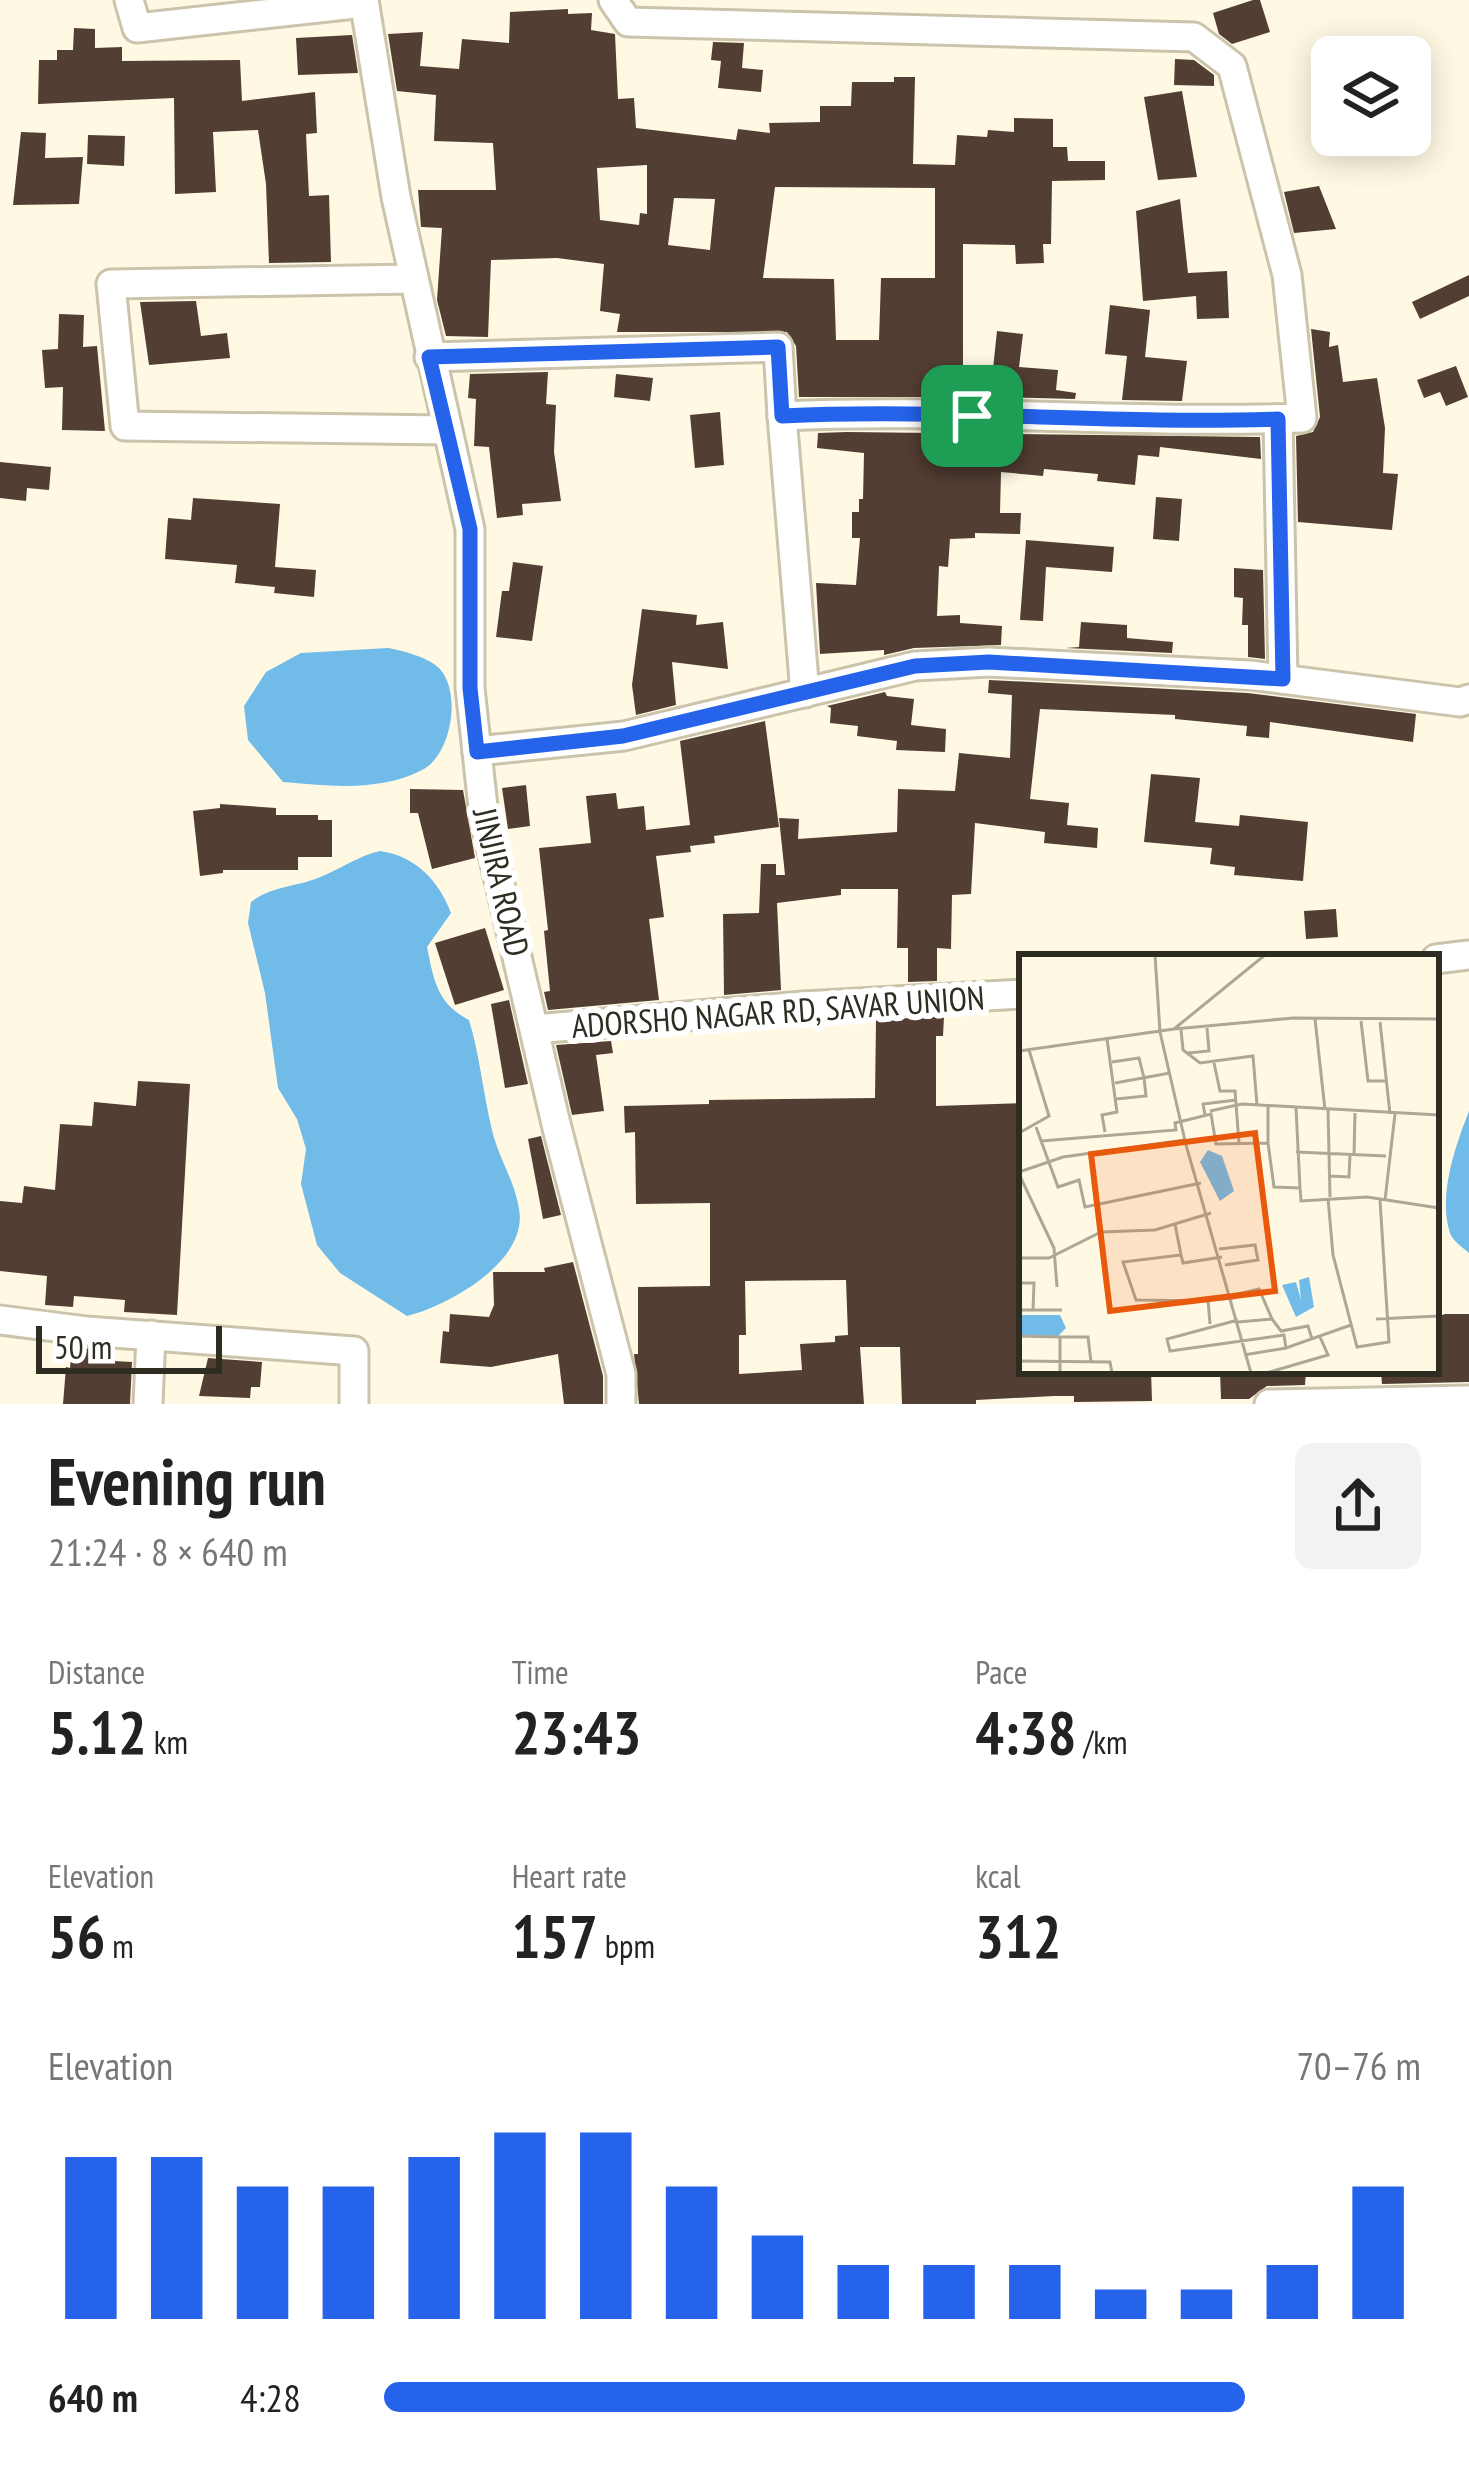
<!DOCTYPE html>
<meta charset="utf-8">
<style>
body{margin:0;font-family:"PT Sans Narrow",sans-serif;background:#f2f2f2;color:#222;height:100vh;display:flex;flex-direction:column;font-size:45px;white-space:nowrap}
*{box-sizing:border-box;margin:0}
p{font-size:39px;color:#767676}
.icon{flex:none;width:66px;height:66px;fill:none;stroke:currentColor;stroke-width:2;stroke-linecap:round;stroke-linejoin:round}
.map{position:relative;height:1404px;overflow:hidden}
.details{display:flex;flex-direction:column;background:#fff;flex:1}
.details>*{flex:none}
.controls{position:absolute;left:1311px;top:36px;display:grid;gap:24px}
.controls a{display:grid;place-items:center;width:120px;height:120px;border-radius:18px;background:#fff;box-shadow:0 6px 30px #0003;font-size:60px}
.scale{position:absolute;left:36px;bottom:30px;width:186px;box-sizing:border-box;padding-left:12px;border:6px solid #2f2c22;border-top:0;font-size:33px;line-height:42px;white-space:nowrap;color:#2f2c22;-webkit-text-stroke:9px #fff;paint-order:stroke}
.pin{position:absolute;display:grid;place-items:center;width:102px;height:102px;color:#fff;margin:-51px;border-radius:24px;box-shadow:0 6px 18px #0006}
.round{display:grid;place-items:center;flex:none;width:126px;height:126px;border-radius:18px;background:#f2f2f2}
.headline{display:flex;align-items:center;justify-content:space-between;height:204px;padding:0 48px}
h1{font-size:66px;font-weight:700;line-height:90px}
.stats{display:grid;grid-template-columns:repeat(3,1fr);gap:18px;height:204px;padding:12px 48px}
.stats div{display:grid;align-content:center}
.stats b{font-size:60px;font-weight:700}
.stats small{font-size:33px;font-weight:400}
.stats p{font-size:33px}
.chart{height:336px;padding:24px 48px}
.chart p{display:flex;justify-content:space-between}
.chart svg{width:100%;height:216px;margin-top:12px;stroke:#2563eb;stroke-width:6}
ul{padding:0 48px;list-style:none;font-size:39px}
li{display:grid;grid-template-columns:192px 144px 1fr;align-items:center;height:90px}
li i{height:30px;border-radius:15px;background:#2563eb}
.map>svg:first-child{display:block}
</style>
<div class="map">
<svg width="1469" height="1404" viewBox="0 0 1469 1404">
<rect width="100%" height="100%" fill="#fff9e4"/>
<g fill="#71bbe8">
<path d="M388,648C404,651 428,657 440,669C462,694 451,756 422,770C380,792 328,786 283,782L248,740L244,706L266,672L301,653Z"/>
<path d="M380,851C416,856 439,881 451,913L427,947C434,981 437,1003 469,1020C480,1056 483,1093 492,1130C498,1157 515,1181 519,1209C529,1261 448,1306 407,1316L340,1273L317,1245L301,1184L306,1149L297,1119L278,1088L265,993L248,923L251,902C273,885 300,887 325,875C345,866 359,856 380,851Z"/>
<path d="M1469,1111V1253C1462,1247 1453,1241 1450,1233C1438,1195 1455,1147 1469,1111Z"/>
</g>
<g fill="#533e33" fill-rule="evenodd">
<path d="M1253,0H1260L1270,32L1232,44L1219,34L1213,13Z"/>
<path d="M568,9V14L592,13L591,30L615,34L618,99L634,98L636,128L736,140L738,129L770,133L769,123L820,122V106H851L852,82H894V77H915L913,164L955,165L957,135L987,137L988,130L1014,132V118L1053,119V147H1067L1068,161H1105V180L1052,181L1051,244H1043L1044,263L1016,264L1015,245L963,244V397H799L796,346L787,332H617L620,314L600,311L604,264L557,258L491,260L488,337L446,336L437,300L442,228L421,227L418,190H496L493,143L434,141L436,95L397,91L388,34L423,32L420,66L459,69L462,39L509,43L510,12ZM647,165V214L640,213L639,225L600,220L597,168ZM775,187L935,188V278H881L879,340H836L834,279L763,278ZM674,198L715,199L710,250L668,245Z"/>
<path d="M74,28L95,29V48L122,47V61L240,60L242,101L315,92L317,133L306,134L309,196L329,195L331,262L269,263L266,184L258,130L213,132L216,192L175,194L174,98L38,104L39,60H57V50H73Z"/>
<path d="M352,35L358,73L298,75L296,38Z"/>
<path d="M713,42L744,43L742,68L763,70L761,92L718,88L721,61L711,60Z"/>
<path d="M1175,59L1194,60L1214,75V86L1174,85Z"/>
<path d="M1182,91L1197,177L1158,180L1144,97Z"/>
<path d="M21,132L46,133L45,158L83,157L79,204L13,205Z"/>
<path d="M88,135L125,136L124,166L87,164Z"/>
<path d="M1319,186L1336,229L1294,233L1284,192Z"/>
<path d="M1180,199L1188,273L1227,271L1229,318L1197,319L1196,296L1143,301L1136,211Z"/>
<path d="M1469,275V296L1420,319L1412,302Z"/>
<path d="M196,301L201,336L227,333L230,358L149,365L140,302Z"/>
<path d="M1110,305L1150,310L1145,357L1187,361L1182,401L1122,400L1127,356L1105,354Z"/>
<path d="M59,314L84,315L83,347L97,346L105,431L62,430L63,387L45,388L42,350L58,349Z"/>
<path d="M1311,329L1330,332L1329,347L1338,345L1343,382L1377,378L1385,428L1383,473L1398,474L1392,530L1298,522L1296,436L1313,432L1320,417Z"/>
<path d="M997,331L1023,334L1019,367L1058,370L1056,390L1076,393L1075,399L990,397Z"/>
<path d="M1456,366L1468,397L1446,406L1440,392L1424,398L1417,380Z"/>
<path d="M548,372L546,404L556,405L554,452L561,501L522,504L523,515L497,518L489,447L474,446L476,399L468,398L470,374Z"/>
<path d="M616,374L653,378L650,401L614,397Z"/>
<path d="M720,412L724,465L695,468L690,415Z"/>
<path d="M847,432L1260,437L1261,459L1160,447L1159,457L1138,455L1135,485L1097,481L1098,474L1044,469L1043,476L1001,472L1000,513H1021L1020,534L975,533V538L950,539L948,567L939,566L937,616L960,615V623L1002,626L1001,645L914,648L884,655V650L820,654L816,583L856,585L860,538H852V512H859V499H863L864,453L817,448L818,433Z"/>
<path d="M0,462L51,467L49,490L27,488L26,501L0,498Z"/>
<path d="M1156,497L1182,499L1179,541L1153,539Z"/>
<path d="M193,498L280,504L275,567L316,570L314,597L274,593L275,587L235,583L237,565L165,559L168,518L191,520Z"/>
<path d="M1026,540L1114,547L1112,572L1046,567L1043,621L1020,620Z"/>
<path d="M513,562L543,566L532,641L496,637L502,591H509Z"/>
<path d="M1234,568L1263,570L1265,659L1248,657V625H1242L1243,598L1234,597Z"/>
<path d="M642,609L697,615L696,625L723,622L728,669L672,662L676,705L636,715L632,685Z"/>
<path d="M1081,622L1127,625V638L1173,642L1172,653L1066,648L1079,647Z"/>
<path d="M989,680L1248,693L1416,714L1413,742L1270,722L1269,738L1246,736L1247,726L1175,719V715L1040,709L1030,799L1069,803L1067,825L1098,828L1097,848L1044,843L1045,832L975,823L971,894L952,895L951,949L937,948V981L908,982V948H897L898,889H841V895L777,903L781,990L724,995L723,914L759,913L761,864H776V875H785L779,818L799,819L798,839L897,832L898,789L955,791L959,753L1010,758L1012,695L988,693Z"/>
<path d="M885,692L887,696L914,699L911,725L946,729L945,752L896,750L897,741L857,736L858,726L830,723L831,708L827,706Z"/>
<path d="M765,721L779,827L714,836L715,843L690,846L691,852L656,856L664,917L649,919L659,1000L548,1010L544,992L550,991L544,931L548,930L539,848L591,843L586,796L616,793L618,809L644,806L646,830L690,825L680,741Z"/>
<path d="M1151,774L1200,778L1195,822L1239,826L1240,815L1308,822L1303,881L1234,875L1235,867L1210,864L1212,848L1144,842Z"/>
<path d="M526,785L530,826L508,829L502,788Z"/>
<path d="M410,789L463,790L475,858L432,869L418,813H410Z"/>
<path d="M220,804L276,808V815H318V820H332V857H298V870H223V873L200,876L193,811L220,808Z"/>
<path d="M1336,909L1338,937L1306,939L1304,911Z"/>
<path d="M485,928L504,990L455,1005L435,943Z"/>
<path d="M509,1000L528,1084L505,1088L491,1004Z"/>
<path d="M944,1016L943,1036H936V1106L1022,1103V1371H1151L1152,1401L1074,1402V1396H1054L976,1400V1404H902L900,1347H860L864,1404H639L634,1354H638V1287L710,1286V1203L636,1204L635,1132L625,1133L624,1106L709,1104V1100L875,1098L876,1020ZM846,1280L848,1335L835,1336V1342L800,1344L802,1370L739,1374V1335H746L745,1281Z"/>
<path d="M611,1041L613,1053L596,1055L604,1111L572,1115L556,1045Z"/>
<path d="M138,1081L190,1084L177,1315L124,1312L125,1300L74,1296L73,1307L45,1305L47,1276L0,1271V1201L22,1203L24,1186L55,1190L60,1124L92,1126L94,1102L136,1106Z"/>
<path d="M541,1136L561,1215L543,1219L528,1139Z"/>
<path d="M573,1262L603,1376V1404H564L558,1354L491,1367L440,1363L443,1331L449,1332L450,1314L489,1317L494,1305L493,1272H545L544,1268Z"/>
<path d="M1445,1314H1469V1382L1382,1384L1381,1371H1436V1317Z"/>
<path d="M72,1347L115,1351L114,1361L132,1362L130,1404H63L66,1367L70,1368Z"/>
<path d="M208,1358L262,1362L260,1387H251L250,1398L199,1396Z"/>
<path d="M1220,1371H1306L1305,1385L1267,1386L1249,1399H1221Z"/>
</g>
<g fill="none" stroke-linecap="round" stroke-linejoin="round">
<g stroke="#cbc4ab" stroke-width="33">
<g id="minor">
<path d="M129,0L137,28L364,3"/>
<path d="M364,0L396,197L470,529V688L484,816L557,1128L621,1374V1404"/>
<path d="M613,0L628,22L1194,37L1232,66L1287,275L1302,418C1128,424 955,408 782,416L805,693"/>
<path d="M413,279L111,284L125,426L446,430"/>
<path d="M429,357L778,347L782,416"/>
<path d="M1278,419L1283,679"/>
<path d="M477,751L624,736L915,666L989,662L1250,675L1460,702L1469,699"/>
<path d="M1436,959L1469,955"/>
<path d="M535,1029L803,1006L1022,994"/>
<path d="M0,1320L87,1331L354,1351V1404"/>
<path d="M148,1404L151,1335"/>
<path d="M1269,1404L1469,1400"/>
</g>
</g>
<use href="#minor" stroke="#fff" stroke-width="27"/>
</g>
<g fill="none" stroke-linecap="round" stroke-linejoin="round">
<g stroke="#fff" stroke-width="24">
<path id="route" d="M778,347L782,416C947,408 1113,425 1278,419L1283,679L989,662L915,666L623,736L477,752L470,688V529L429,357Z"/>
</g>
<use href="#route" stroke="#2563eb" stroke-width="15"/>
</g>
<g text-anchor="middle" dominant-baseline="central" stroke-width="12" stroke-linejoin="round" paint-order="stroke">
<g font-size="33" fill="#2f2c22" stroke="#fff">
<text transform="translate(502 882) rotate(77)">JINJIRA ROAD</text>
<text transform="translate(778 1011) rotate(-4)">ADORSHO NAGAR RD, SAVAR UNION</text>
</g>
</g>
<g transform="translate(1019 954)">
<rect width="420" height="420" fill="#fff9e4"/>
<path d="M189,196L203,202L215,237L201,247L181,208ZM290,323L295,353L277,363L263,331L277,328L282,346L280,326ZM0,361H41L47,374L39,382L0,381Z" fill="#71bbe8"/>
<path fill="none" stroke="#aca796" stroke-width="3" d="M136,1L141,78L167,191L232,419M296,65L306,156M342,67L349,127H369M361,68L371,160M155,75L274,64L420,65M162,76L164,96L181,109L234,102L238,151M0,97L155,75L246,1M169,99L190,97L188,74M93,108L120,104L125,124L127,142L97,145M195,109L201,137H216L220,189M96,129L151,119M249,152V189M277,154L281,234M309,156L311,243M191,157L223,150L420,161M186,161L184,150L217,146M17,173L39,233L60,226L66,253L182,229M86,178L83,161L98,158L88,85M0,179L30,162L10,96M22,187L157,176L156,169L192,160L197,190L249,189L255,233L281,234L282,247L348,243L420,254M277,198L367,202M335,201L336,159M0,218L44,203L166,186M0,220L35,294L38,333M311,222L330,223L331,200M309,244L314,301L338,393L370,388L361,246M366,246L376,160M156,270L162,301L104,308L117,346L189,347M200,295L236,291L239,306L206,311M162,301L164,309L203,303M0,304H30L82,278L136,276L192,259M0,329H15L14,356M215,341L240,335L253,365L219,368M0,356H43M253,365L262,377L289,372L293,385M357,365L420,362M219,366L148,385L151,397L265,381L267,394L332,371M191,370L189,346L215,344M0,382L41,383V419M41,383H69L72,408M225,401L267,394M0,407L91,408L93,419M247,419L309,401L301,383"/>
<path fill="#e8590c" fill-opacity="0.15" stroke="#e8590c" stroke-width="6" d="M236,179L256,337L91,357L72,200Z"/>
<rect width="420" height="420" fill="none" stroke="#2f2c22" stroke-width="6"/>
</g>
</svg>
<div class="controls">
<a><svg class="icon" aria-label="layers" viewBox="0 0 24 24"><path d="M12 4l9 5-9 5-9-5zM3 14l9 5 9-5"/></svg></a>
</div>
<div class="scale">50 m</div>
<div class="pin" style="left:972px;top:416px;background:#1e9e55"><svg class="icon" aria-label="arrive" viewBox="0 0 24 24"><path d="M6 21V4h12l-3 4 3 4H6"/></svg></div>
</div>
<section class="details">
<div class="headline"><div><h1>Evening run</h1><p>21:24 · 8 × 640 m</p></div><a class="round"><svg class="icon" aria-label="share" viewBox="0 0 24 24"><path d="M12 15V3M7 8l5-5 5 5M5 13v7h14v-7"/></svg></a></div>
<div class="stats">
<div><p>Distance</p><b>5.12<small> km</small></b></div>
<div><p>Time</p><b>23:43</b></div>
<div><p>Pace</p><b>4:38<small> /km</small></b></div>
</div>
<div class="stats">
<div><p>Elevation</p><b>56<small> m</small></b></div>
<div><p>Heart rate</p><b>157<small> bpm</small></b></div>
<div><p>kcal</p><b>312</b></div>
</div>
<div class="chart"><p><span>Elevation</span>70–76 m</p>
<svg viewBox="0 0 160 44" preserveAspectRatio="none"><path d="M5 44V11M15 44V11M25 44V17M35 44V17M45 44V11M55 44V6M65 44V6M75 44V17M85 44V27M95 44V33M105 44V33M115 44V33M125 44V38M135 44V38M145 44V33M155 44V17"/></svg>
</div>
<ul>
<li><b>640 m</b>4:28<i style="width:83%"></i></li>
</ul>
</section>
